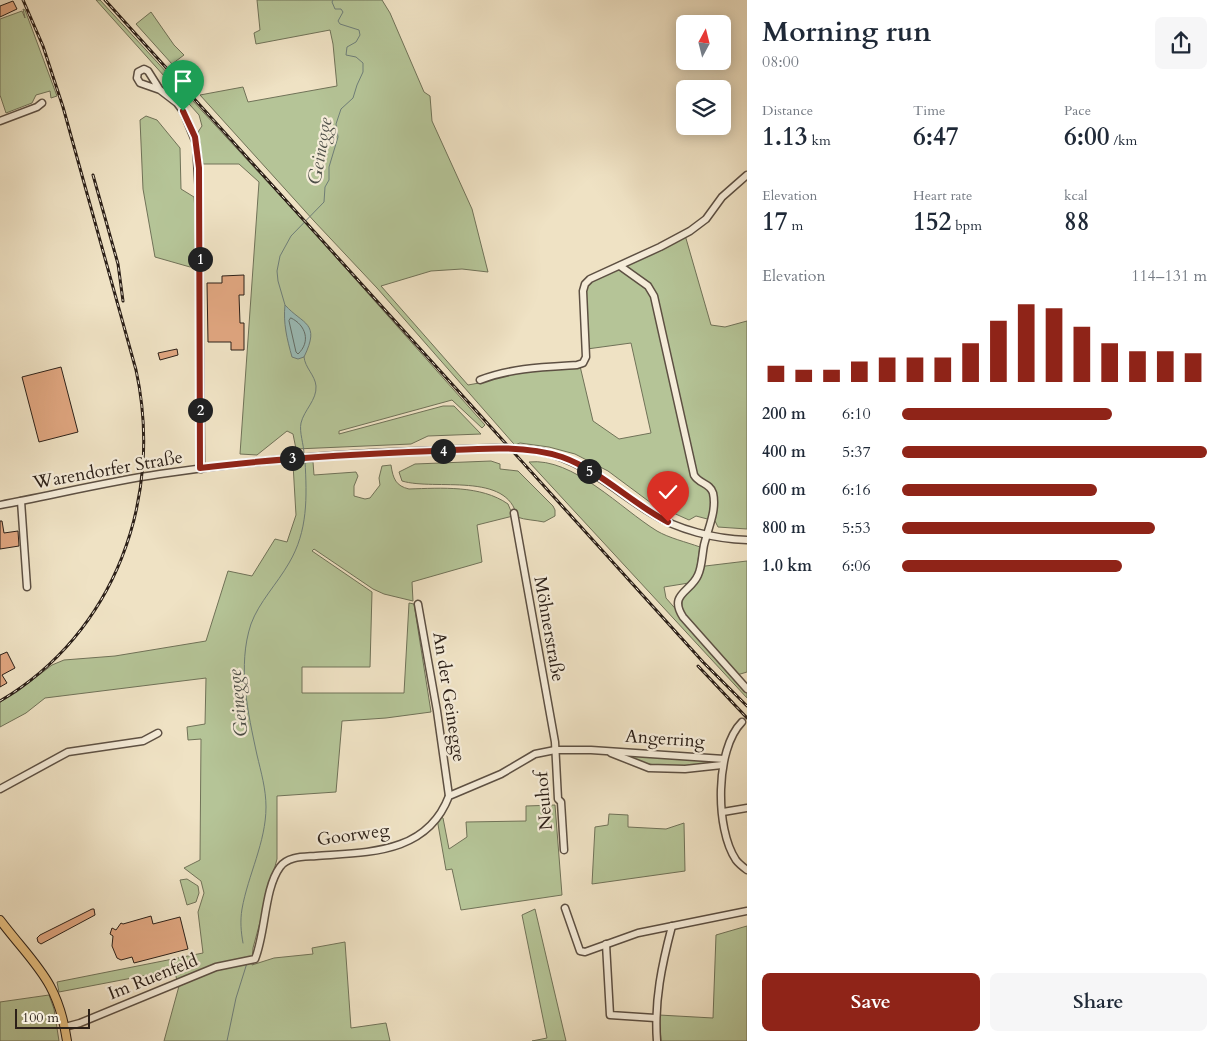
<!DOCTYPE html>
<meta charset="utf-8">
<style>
body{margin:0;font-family:Cardo,serif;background:#f6f6f7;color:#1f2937;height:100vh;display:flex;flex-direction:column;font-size:19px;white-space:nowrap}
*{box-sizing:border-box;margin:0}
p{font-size:16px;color:#747a83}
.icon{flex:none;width:28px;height:28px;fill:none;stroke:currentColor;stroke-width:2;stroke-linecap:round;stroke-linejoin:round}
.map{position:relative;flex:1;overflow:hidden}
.drawer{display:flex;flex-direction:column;background:#fff;width:475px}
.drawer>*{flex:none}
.needle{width:32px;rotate:7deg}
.tools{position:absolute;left:676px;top:15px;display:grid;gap:10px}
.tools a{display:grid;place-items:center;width:55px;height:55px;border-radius:8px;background:#fff;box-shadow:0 2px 12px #0003;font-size:25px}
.scale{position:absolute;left:15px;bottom:12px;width:75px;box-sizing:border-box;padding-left:5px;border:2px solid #2c2018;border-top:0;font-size:14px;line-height:18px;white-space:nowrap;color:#2c2018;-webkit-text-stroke:4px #f5ecd9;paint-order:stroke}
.pin{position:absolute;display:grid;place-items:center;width:42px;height:42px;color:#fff;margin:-51px -21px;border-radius:50% 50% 50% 0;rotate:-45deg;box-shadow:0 0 5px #0007}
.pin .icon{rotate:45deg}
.km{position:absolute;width:25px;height:25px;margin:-12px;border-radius:50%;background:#222;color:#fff;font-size:14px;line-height:25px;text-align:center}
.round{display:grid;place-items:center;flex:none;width:52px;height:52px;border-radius:8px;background:#f6f6f7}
.head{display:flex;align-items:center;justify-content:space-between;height:85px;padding:0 15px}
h1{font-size:28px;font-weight:800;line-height:38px}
.figures{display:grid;grid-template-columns:repeat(3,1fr);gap:8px;height:85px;padding:5px 15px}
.figures div{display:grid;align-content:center}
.figures b{font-size:25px;font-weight:800}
.figures small{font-size:14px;font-weight:400}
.figures p{font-size:14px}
.chart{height:140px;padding:10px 15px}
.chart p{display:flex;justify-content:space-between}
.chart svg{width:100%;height:90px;margin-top:5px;stroke:#8f2418;stroke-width:6}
.action{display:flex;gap:10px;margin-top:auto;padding:10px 15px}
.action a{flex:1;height:58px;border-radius:8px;background:#8f2418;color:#fff;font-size:20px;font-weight:800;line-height:58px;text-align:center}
.action a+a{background:#f6f6f7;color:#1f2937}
ul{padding:0 15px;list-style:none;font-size:16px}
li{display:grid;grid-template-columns:80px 60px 1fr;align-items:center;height:38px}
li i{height:12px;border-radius:6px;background:#8f2418}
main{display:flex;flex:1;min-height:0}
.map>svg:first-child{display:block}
</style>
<main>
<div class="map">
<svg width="747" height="1041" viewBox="0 0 747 1041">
<rect width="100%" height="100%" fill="#efe2c4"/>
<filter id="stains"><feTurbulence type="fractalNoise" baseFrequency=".004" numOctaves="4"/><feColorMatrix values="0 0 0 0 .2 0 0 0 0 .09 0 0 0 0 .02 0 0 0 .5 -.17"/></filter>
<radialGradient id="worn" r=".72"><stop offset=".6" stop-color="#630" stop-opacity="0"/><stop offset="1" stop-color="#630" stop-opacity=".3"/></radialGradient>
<g fill="#b5c497" stroke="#707258">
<path d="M96,0H100L308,226L485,425L482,428L452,400L339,431V434L443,406H454L481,434L428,436L411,444L296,449L293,434L287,431L257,455L240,454L259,182L239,164H203L198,132L202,126L199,115Z"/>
<path d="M257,0H382L390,13L424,92L430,96L432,121L472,209L488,272L462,269L431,271L381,286L468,385L479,383L501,374L580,366L593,421L619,439L651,433L631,343L587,349L585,290L589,282L685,235L711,325L725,327L747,321V529L718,527L715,521L696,516L689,520L651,503L608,471L575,454L549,447L520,443L515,445L513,443L377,288L314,221L200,95L243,87L248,102L337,86L333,44L330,30L256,44L254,33L260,30Z"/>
<path d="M23,9L25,10L57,96L51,98L50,91L36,95L32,103L6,113L0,95V19L22,11L25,18Z"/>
<path d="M151,12L174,45L184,55L172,64L136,24Z"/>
<path d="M146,116L157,120L180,148L181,189L194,197L196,223L194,266L190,267L155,257L143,189L140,120Z"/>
<path d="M491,461L500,464V469L518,471L553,506L555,510V516L544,522C535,520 525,520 517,517C508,471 435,491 402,481L399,472L415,464Z"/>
<path d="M313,462L314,475L356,472L358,476L354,486V496L365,499L370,498L380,485L379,478L382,466L391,465C393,479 396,486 409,489C441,488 481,485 508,504L513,516L477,525L482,562L412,582L413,601L384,594L373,589L314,549L312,551L372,592L370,667H302V693H404L409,603L414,604L431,712L386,718L342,721L336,792L277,796V859L253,948L252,965L274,958L313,954L312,948L345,942L351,1028L386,1023L390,1041H164L179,986L215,971L238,964L239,959L224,962L177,980L174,970L59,992L57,982L203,953L198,912L204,893L201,881L184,868L200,860L201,739L188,740L187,727L205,724L206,678L45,698L26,713L0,727V702L17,692L52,665L64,660L115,656L206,641L228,571L252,576L275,539L287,542L296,515L293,464Z"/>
<path d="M529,462C573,457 621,509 657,531C669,538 686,542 700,547L697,567L747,561V672L737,675L685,616L682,608V598L695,582L664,587L666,598L747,691V698Z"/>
<path d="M623,753L707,760L708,762L707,765C673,767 655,768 623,757Z"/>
<path d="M555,805L562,895L461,910L452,869L446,870L436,813L443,818L449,849L467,837L466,822L526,821V806Z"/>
<path d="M609,814L628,815V827L666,829L684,823L685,871L592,884L595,827L608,825Z"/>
<path d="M187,879L198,886L199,893L196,902L187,905L180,880Z"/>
<path d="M535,909L566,1041H532L547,1038L522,915Z"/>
<path d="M747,926V1041H661L659,1015L713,1018L716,935Z"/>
<path d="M49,995L54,1009L59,1041H0V1002Z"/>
</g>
<path fill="#9abdb9" stroke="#6e7e79" d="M285,305C303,325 321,322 304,357L298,359L292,357C287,339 283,323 285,305Z"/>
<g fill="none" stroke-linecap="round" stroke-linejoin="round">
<path stroke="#636e68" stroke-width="1" d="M291,318C306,325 311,342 298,354L296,352L289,321Z"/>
<g stroke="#6e7e79" stroke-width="1">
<path d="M285,305L278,281L277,271L280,256L291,236L324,202L325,187L329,180V167L338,137L336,124L341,109L353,98L357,85L363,72V63L356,57L346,55L347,47L356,42L360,35L359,30L340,24L338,21L343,12L341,9H335L332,2L333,0"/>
<path d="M304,357C305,368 315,375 316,386C317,400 304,410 301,423C299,432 304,445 304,454"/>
<path d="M243,943C241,932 240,921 242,909C248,875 266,842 266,807C266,789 261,772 257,755C248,713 237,666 251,624C259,602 277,584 289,563C308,531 307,497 305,461"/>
<path d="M227,1041L236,998L247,963"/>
</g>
</g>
<g fill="#e0a680" stroke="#2c2018">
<path d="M13,1L17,9L0,17V6Z"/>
<path d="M244,275V295H239L240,323H244V350H231V342H208L207,283H222V276Z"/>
<path d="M177,349L178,355L160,360L158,353Z"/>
<path d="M61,367L78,432L39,442L22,377Z"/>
<path d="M0,521H2L4,533L18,531L19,546L0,549Z"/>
<path d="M7,652L15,668L2,675L7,683L0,687V655Z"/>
<path d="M92,909H94L95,915L41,944L38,942L37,938L40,935Z"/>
<path d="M151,916L153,924L180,917L188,949L134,963L132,957L121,960L117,958L112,946L113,936L110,934L112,928L116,930L121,923L123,924Z"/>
</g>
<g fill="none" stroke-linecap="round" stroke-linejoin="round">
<g stroke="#5d5043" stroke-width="9">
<g id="minor">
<path d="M160,90L140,83L137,78L138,72L144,69L148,71L160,90L177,103L183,111L196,143L199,193L201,469"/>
<path d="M0,121L37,107L42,103"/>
<path d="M620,266L648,286L654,296L694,475C699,484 710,483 713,493C717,511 708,528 704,545C702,555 702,567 698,575C691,592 668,594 683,617L747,689"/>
<path d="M480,380C511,368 544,367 577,365L583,363L586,357L583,291L585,284L590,279L660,247L690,231L706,219L722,197L747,175"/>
<path d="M21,501L27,587"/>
<path d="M0,505C53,495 106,482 160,474C246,461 332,454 419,451C460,450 503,444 543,452C585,461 615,491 651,513C678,530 715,539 747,540"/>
<path d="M514,513L555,742L558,799L561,802L564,850"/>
<path d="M418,604L437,711L449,796"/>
<path d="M742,722C715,749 715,829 736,860C739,864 743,867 747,870"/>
<path d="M611,753L649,768L685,769L722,765"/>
<path d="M0,789L68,752L143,741L158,733"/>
<path d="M723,812L747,808"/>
<path d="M565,908L580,951L585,952L638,933L747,911"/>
<path d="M606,944L610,1015L655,1018"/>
<path d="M65,1027L80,1023L216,967L255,959C266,932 264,889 280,867C288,856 304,857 316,856C369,852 427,854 449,796L501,774L535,754L555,750H591L724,759"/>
<path d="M657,1041C654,1001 662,964 672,926"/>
</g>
</g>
<g stroke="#2c2018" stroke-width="10">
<path id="major" d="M0,920C35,966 58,980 67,1041"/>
</g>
<use href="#minor" stroke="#f5ecd9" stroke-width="6"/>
<use href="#major" stroke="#e8c182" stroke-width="8"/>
<g stroke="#2c2018" stroke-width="3">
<g id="rail">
<path d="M105,0L703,662L747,706"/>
<path d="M93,175L118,264L123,301"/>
<path d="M698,666L747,718"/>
<path d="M0,701C115,633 164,498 136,370L63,107L43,46L23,0"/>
</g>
</g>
<use href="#rail" stroke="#f5ecd9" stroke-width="1" stroke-dasharray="4" stroke-linecap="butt"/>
</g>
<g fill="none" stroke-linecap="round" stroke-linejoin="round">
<g stroke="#fff" stroke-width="10">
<path id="route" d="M183,111L195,137L199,168L200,468C278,458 356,454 434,451C476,449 522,444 562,457C601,471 631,503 668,522"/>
</g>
<use href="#route" stroke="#8f2418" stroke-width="6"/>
</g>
<g text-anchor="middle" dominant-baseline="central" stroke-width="4.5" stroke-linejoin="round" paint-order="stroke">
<g font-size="18" fill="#2c2018" stroke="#f5ecd9">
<text transform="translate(108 470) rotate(-10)">Warendorfer Straße</text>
<text transform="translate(549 629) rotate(80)">Möhnerstraße</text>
<text transform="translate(449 697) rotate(81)">An der Geinegge</text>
<text transform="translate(665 739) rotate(4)">Angerring</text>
<text transform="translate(544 801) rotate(-95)">Neuhof</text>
<text transform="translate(353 835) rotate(-8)">Goorweg</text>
<text transform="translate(153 977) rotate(-22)">Im Ruenfeld</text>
</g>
<g font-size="19" font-style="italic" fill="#4d4f48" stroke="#f5ecd9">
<text transform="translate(320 151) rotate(-80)">Geinegge</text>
<text transform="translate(238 703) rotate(-96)">Geinegge</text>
</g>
</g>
<rect width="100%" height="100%" filter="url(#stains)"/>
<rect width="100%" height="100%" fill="url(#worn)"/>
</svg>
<div class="tools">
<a><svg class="needle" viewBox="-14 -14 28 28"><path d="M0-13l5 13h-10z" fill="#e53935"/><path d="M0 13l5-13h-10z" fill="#747a83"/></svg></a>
<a><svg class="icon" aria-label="layers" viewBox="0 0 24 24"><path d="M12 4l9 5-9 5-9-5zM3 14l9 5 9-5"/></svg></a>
</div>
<div class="scale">100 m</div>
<div class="pin" style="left:183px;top:111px;background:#1e9e55"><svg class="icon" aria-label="arrive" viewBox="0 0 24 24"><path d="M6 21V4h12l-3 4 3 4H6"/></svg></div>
<div class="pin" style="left:668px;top:522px;background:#d93025"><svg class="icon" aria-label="check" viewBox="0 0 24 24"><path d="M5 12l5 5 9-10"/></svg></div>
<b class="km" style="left:200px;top:259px">1</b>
<b class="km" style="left:200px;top:410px">2</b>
<b class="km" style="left:292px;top:458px">3</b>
<b class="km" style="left:443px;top:451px">4</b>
<b class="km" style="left:589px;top:471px">5</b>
</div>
<section class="drawer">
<div class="head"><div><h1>Morning run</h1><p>08:00</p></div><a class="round"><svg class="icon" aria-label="share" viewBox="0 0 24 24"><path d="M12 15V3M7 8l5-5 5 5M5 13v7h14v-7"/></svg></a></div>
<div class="figures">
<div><p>Distance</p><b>1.13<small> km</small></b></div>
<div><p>Time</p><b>6:47</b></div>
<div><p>Pace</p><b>6:00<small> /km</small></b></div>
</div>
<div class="figures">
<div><p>Elevation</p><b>17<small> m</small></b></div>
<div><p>Heart rate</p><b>152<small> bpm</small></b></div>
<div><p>kcal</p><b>88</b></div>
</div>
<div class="chart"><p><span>Elevation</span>114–131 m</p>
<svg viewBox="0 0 160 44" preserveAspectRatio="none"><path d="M5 44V36M15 44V38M25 44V38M35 44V34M45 44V32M55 44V32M65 44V32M75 44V25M85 44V14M95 44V6M105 44V8M115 44V17M125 44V25M135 44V29M145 44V29M155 44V30"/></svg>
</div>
<ul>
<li><b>200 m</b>6:10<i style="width:69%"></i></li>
<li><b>400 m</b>5:37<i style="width:100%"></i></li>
<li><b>600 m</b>6:16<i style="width:64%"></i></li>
<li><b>800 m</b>5:53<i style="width:83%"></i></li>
<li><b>1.0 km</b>6:06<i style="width:72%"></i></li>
</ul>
<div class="action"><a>Save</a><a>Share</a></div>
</section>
</main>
